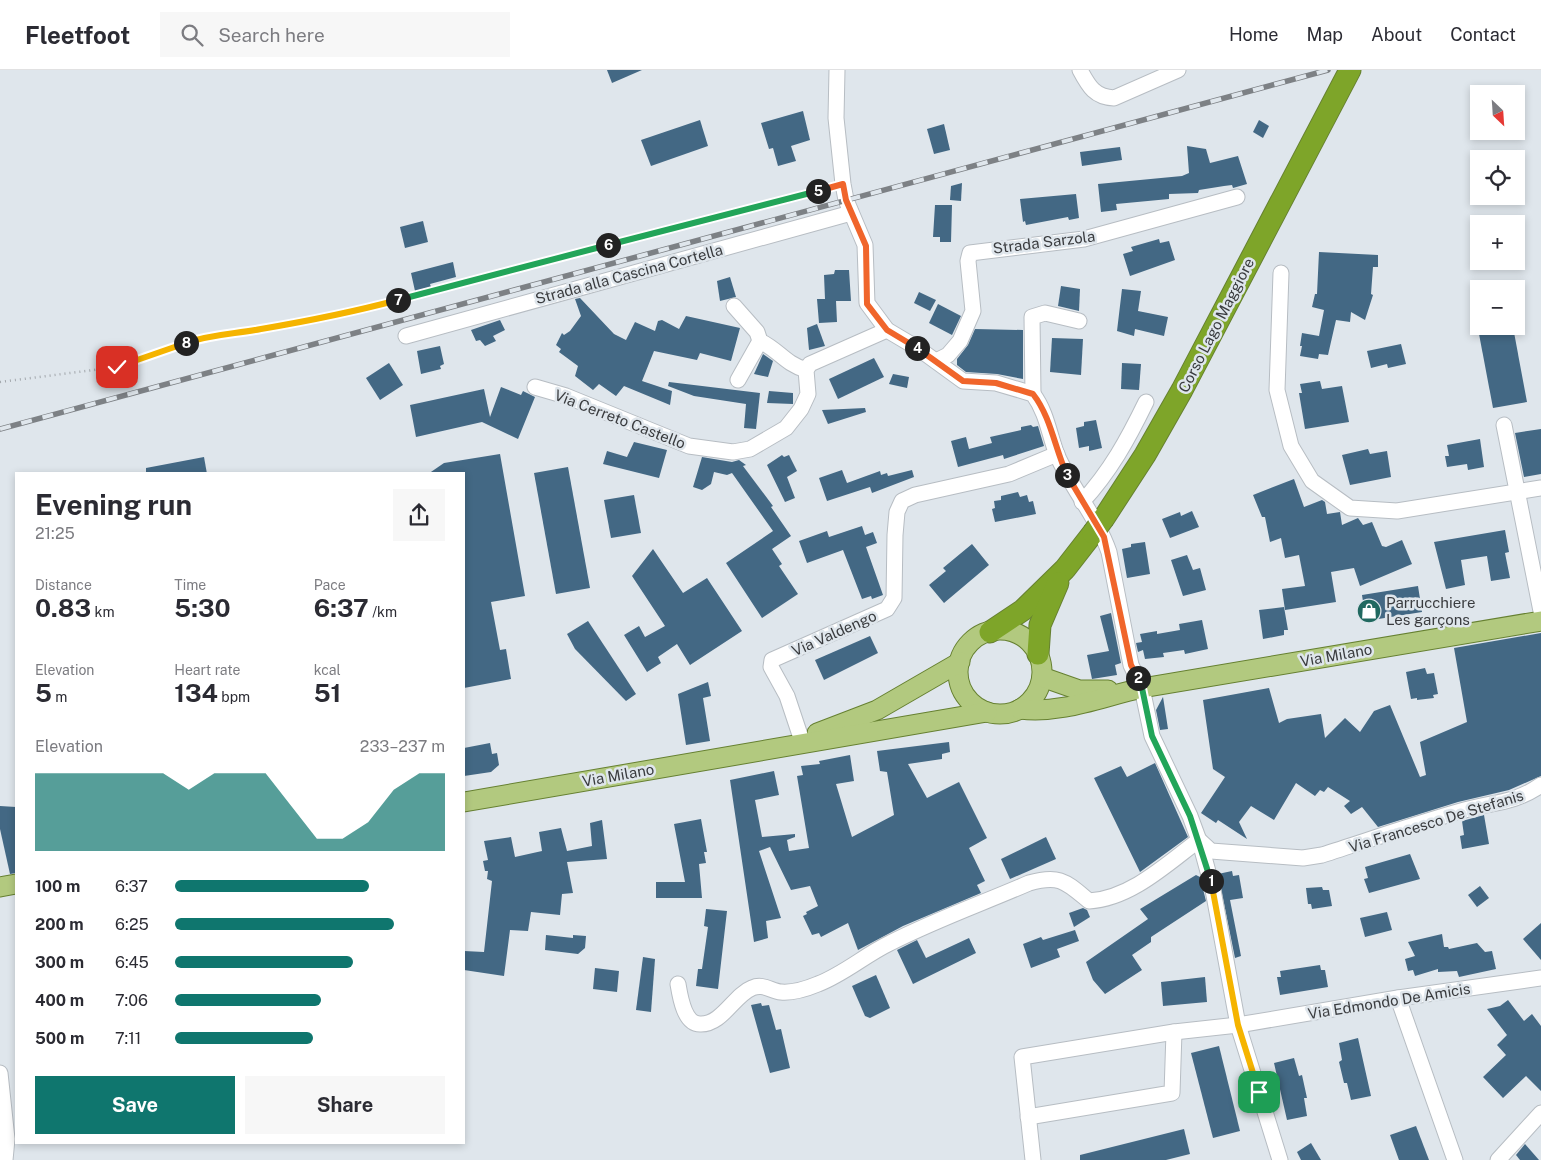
<!DOCTYPE html>
<meta charset="utf-8">
<style>
body{margin:0;font-family:"Public Sans",sans-serif;background:#f7f7f7;color:#2b2b33;height:100vh;display:flex;flex-direction:column;font-size:19px;white-space:nowrap}
*{box-sizing:border-box;margin:0}
p{font-size:16px;color:#7c7c81}
.icon{flex:none;width:28px;height:28px;fill:none;stroke:currentColor;stroke-width:2;stroke-linecap:round;stroke-linejoin:round}
.map{position:relative;flex:1;overflow:hidden}
.panel{position:absolute;left:15px;top:402px;width:450px;height:672px;display:flex;flex-direction:column;background:#fff;border-radius:0px;box-shadow:0 2px 8px #0003}
.panel>*{flex:none}
.needle{width:32px;rotate:155deg}
.fabs{position:absolute;left:1470px;top:15px;display:grid;gap:10px}
.fabs a{display:grid;place-items:center;width:55px;height:55px;border-radius:0px;background:#fff;box-shadow:0 2px 8px #0003;font-size:25px}
.pin{position:absolute;display:grid;place-items:center;width:42px;height:42px;color:#fff;margin:-21px;border-radius:10px;box-shadow:0 2px 8px #0006}
.km{position:absolute;width:25px;height:25px;margin:-12px;border-radius:50%;background:#222;color:#fff;font-size:14px;line-height:25px;text-align:center}
.round{display:grid;place-items:center;flex:none;width:52px;height:52px;border-radius:0px;background:#f7f7f7}
.overview{display:flex;align-items:center;justify-content:space-between;height:85px;padding:0 20px}
h1{font-size:28px;font-weight:700;line-height:38px}
.figures{display:grid;grid-template-columns:repeat(3,1fr);gap:8px;height:85px;padding:5px 20px}
.figures div{display:grid;align-content:center}
.figures b{font-size:25px;font-weight:700}
.figures small{font-size:14px;font-weight:400}
.figures p{font-size:14px}
.chart{height:140px;padding:10px 20px}
.chart p{display:flex;justify-content:space-between}
.chart svg{width:100%;height:90px;margin-top:5px;fill:#0f766e;opacity:.7}
.primary-button{display:flex;gap:10px;margin-top:auto;padding:10px 20px}
.primary-button a{flex:1;height:58px;border-radius:0px;background:#0f766e;color:#fff;font-size:20px;font-weight:700;line-height:58px;text-align:center}
.primary-button a+a{background:#f7f7f7;color:#2b2b33}
ul{padding:0 20px;list-style:none;font-size:16px}
li{display:grid;grid-template-columns:80px 60px 1fr;align-items:center;height:38px}
li i{height:12px;border-radius:6px;background:#0f766e}
header{display:flex;align-items:center;gap:30px;box-sizing:border-box;height:70px;padding:0 25px;background:#fff;border-bottom:1px solid #e1e1e2}
header strong{font-size:24px}
nav{display:flex;gap:28px;margin-inline-start:auto;font-size:18px}
.search{width:350px;height:45px;background:#f7f7f7;display:flex;align-items:center;gap:12px;box-sizing:border-box;padding:0 18px;border-radius:0px;color:#7c7c81;font-size:19px}
.map>svg:first-child{display:block}
</style>
<header>
<strong>Fleetfoot</strong>
<div class="search"><svg class="icon" aria-label="search" viewBox="0 0 24 24"><circle cx="10" cy="10" r="6"/><path d="M15 15l6 6"/></svg>Search here</div>
<nav><a>Home</a><a>Map</a><a>About</a><a>Contact</a></nav>
</header>
<div class="map">
<svg width="1541" height="1090" viewBox="0 0 1541 1090">
<rect width="100%" height="100%" fill="#dfe6ec"/>
<g fill="#436884">
<path d="M607,0H642L612,13Z"/>
<path d="M803,41L810,70L791,76L796,91L778,96L773,78L769,79L761,53Z"/>
<path d="M700,50L708,76L651,96L641,70Z"/>
<path d="M1259,50L1269,56L1263,68L1253,62Z"/>
<path d="M944,54L950,80L934,84L927,59Z"/>
<path d="M1187,76L1206,79L1210,93L1238,86L1247,114L1233,118L1232,115L1224,116L1199,120L1198,123L1169,124V129L1116,134L1117,140L1101,142L1098,114L1182,106L1189,103Z"/>
<path d="M1120,77L1122,90L1082,96L1080,82Z"/>
<path d="M962,113L961,131L950,130L951,116Z"/>
<path d="M1076,124L1079,148L1069,150L1068,147L1026,155L1025,151L1023,152L1020,129Z"/>
<path d="M935,135H952L951,172H940V167H933Z"/>
<path d="M423,151L428,172L405,178L400,157Z"/>
<path d="M1159,169L1160,173L1169,171L1175,190L1130,206L1123,184L1133,181L1131,177Z"/>
<path d="M1319,182L1378,185V197H1373L1371,224L1373,225L1365,250L1351,242L1350,252L1336,250L1328,285L1319,284L1318,289L1300,286L1302,276H1300L1302,263L1319,266L1324,240L1312,237L1315,224H1317Z"/>
<path d="M453,192L456,207L430,214L431,217L415,221L411,203Z"/>
<path d="M835,200H849L851,231H836L837,252L819,253L817,229H825L824,205L834,204Z"/>
<path d="M730,207L736,227L720,231L717,211Z"/>
<path d="M1061,216L1080,219L1079,241L1058,236Z"/>
<path d="M1122,219L1141,221L1138,241L1168,247L1164,266L1135,259L1134,266L1117,261Z"/>
<path d="M919,222L936,230L930,241L914,233Z"/>
<path d="M580,228L614,264L626,270L635,252L655,261L658,251L662,250L679,259L686,246L740,258L731,291L700,283L697,290L654,281L642,311L672,321L670,335L624,316L616,326L599,314L593,320L575,306L578,296L559,282L561,279L556,275L562,263L564,265L570,261L581,246L575,229Z"/>
<path d="M938,234L961,246L952,265L929,253Z"/>
<path d="M500,250L505,260L493,266L496,271L485,276L480,270L476,271L471,260Z"/>
<path d="M817,254L825,276L809,280L807,258Z"/>
<path d="M1513,257L1527,332L1493,338L1479,264Z"/>
<path d="M975,259L1023,260V309L997,304L966,302L957,295V289L968,275Z"/>
<path d="M1052,268L1083,269L1081,305L1050,302Z"/>
<path d="M1401,274L1406,294L1388,298L1387,294L1371,298L1367,281Z"/>
<path d="M440,276L444,294L440,296L441,299L421,304L417,281Z"/>
<path d="M763,284L773,291L768,307L754,304Z"/>
<path d="M874,288L884,307L838,329L829,309Z"/>
<path d="M389,293L403,315L380,330L366,308Z"/>
<path d="M1122,293L1141,294L1139,320L1121,319Z"/>
<path d="M893,304L909,307L907,318L889,314Z"/>
<path d="M1320,311L1322,319L1342,316L1349,352L1305,359L1299,323H1302L1300,314Z"/>
<path d="M669,312L760,323L756,359L744,358L746,334L694,326L668,316Z"/>
<path d="M501,317L521,325L523,321L535,327L518,369L482,352L416,367L410,335L484,319L490,347Z"/>
<path d="M769,321L793,323V334L767,333Z"/>
<path d="M865,338L866,342L828,354L822,340Z"/>
<path d="M1096,350L1102,378L1089,381V376L1079,378L1076,358L1084,356V352Z"/>
<path d="M1031,355L1033,357L1038,356L1044,376L1004,389L1003,385L958,397L951,371L966,367L969,379L992,373L990,367L1021,360V357Z"/>
<path d="M1541,359V404L1524,407L1515,363Z"/>
<path d="M1480,369L1484,397L1468,400L1467,394L1447,397L1445,386H1449L1447,375Z"/>
<path d="M634,372L667,380L659,408L603,394L607,381L627,387Z"/>
<path d="M1368,379L1370,384L1387,381L1391,407L1350,415L1342,385Z"/>
<path d="M500,384L525,526L491,532L500,580L506,579L511,609L464,618V404H428L444,393Z"/>
<path d="M782,385L784,387L789,385L797,401L787,407L795,428L785,432L767,395Z"/>
<path d="M204,387L207,404H146V398Z"/>
<path d="M702,387L732,392L739,390L746,395L743,396L773,436L771,437L791,466L772,479L782,494L779,496L798,524L762,548L726,493L773,461L732,403L727,405L714,402L711,414L702,420L693,417Z"/>
<path d="M568,397L590,518L556,524L534,403Z"/>
<path d="M842,400L847,413L880,401L881,405L887,403L888,406L912,400L914,407L872,423L870,417L827,431L819,408Z"/>
<path d="M1294,409L1304,437L1322,430L1325,432L1327,444L1340,442L1342,455L1358,448L1363,455L1372,452L1382,476L1386,477L1402,470L1412,494L1360,516L1354,498L1331,502L1336,532L1285,540L1282,519L1305,516L1299,485L1285,488L1281,468L1270,472L1265,447H1262L1253,425Z"/>
<path d="M1018,422L1020,427L1027,425L1029,432L1033,431L1036,444L995,452L992,439L995,438L994,431L1001,430V426Z"/>
<path d="M634,425L641,463L611,468L604,430Z"/>
<path d="M1192,441L1199,457L1170,468L1162,449L1180,442L1181,446Z"/>
<path d="M862,456L865,465L873,462L877,473L866,477L883,525L872,529L871,526L862,529L843,480L807,493L799,471L827,461L829,467Z"/>
<path d="M1505,460L1509,482L1505,483L1510,508L1491,511L1487,486L1461,490L1465,515L1446,519L1434,472Z"/>
<path d="M1145,472L1150,504L1127,508L1122,479L1131,477V474Z"/>
<path d="M972,474L989,495L944,533L929,515L946,501L943,498Z"/>
<path d="M653,479L683,523L707,508L742,561L690,595L677,574L658,587L661,593L647,602L624,565L639,556L645,567L665,556L632,506Z"/>
<path d="M1187,485L1193,500L1200,498L1206,520L1183,526L1171,490Z"/>
<path d="M1418,516L1422,542L1366,551L1362,525Z"/>
<path d="M1284,537L1288,560H1284V565L1263,569L1259,540Z"/>
<path d="M1111,543L1121,593L1115,595L1117,605L1092,609L1087,585L1109,581L1100,546Z"/>
<path d="M1202,550L1208,579L1185,584L1184,580L1163,583L1164,587L1145,589L1143,580L1138,582L1136,573L1142,572L1140,564L1157,561V564L1180,560L1179,554Z"/>
<path d="M588,551L636,624L626,631L575,579L567,564Z"/>
<path d="M1541,563V706L1509,720L1458,732L1378,757L1362,737L1351,744L1344,736L1350,731L1328,717L1324,722L1320,720L1315,726L1296,713L1274,750L1251,736L1239,752L1247,769L1218,750L1216,753L1201,743L1225,707L1213,699L1203,630L1269,618L1279,653L1287,649L1321,644L1325,668L1345,648L1360,662L1374,641L1390,635L1420,707L1426,705L1420,672L1467,652L1454,578Z"/>
<path d="M870,566L878,583L824,610L815,590Z"/>
<path d="M1425,598L1427,604L1434,603L1438,624L1433,625L1434,628L1417,630V628L1411,629L1406,602Z"/>
<path d="M708,612L711,626L703,628L710,671L686,675L678,624Z"/>
<path d="M1163,627L1168,659L1160,660L1156,640Z"/>
<path d="M949,672L950,682L942,684V689L908,694L927,728L959,712L987,768L969,778L985,811L977,815L981,823L903,856L858,880L848,853L821,867L819,863L812,865L803,846L807,844L806,842L818,836L810,816L791,820L770,777L759,781L781,848L766,851L768,868L754,872L730,710L774,701L779,725L755,730L762,767L795,764V767L787,770L789,781L809,778L797,706L803,705L801,696L820,694L819,691L850,685L854,711L836,714L852,767L894,745L887,702L880,701L877,681Z"/>
<path d="M490,673L492,684L497,683L499,695L491,702L464,706V678Z"/>
<path d="M1155,693L1188,767L1140,802L1094,708L1121,696L1127,707Z"/>
<path d="M0,736L16,737V803L10,804L0,759Z"/>
<path d="M1484,745L1489,774L1462,779L1460,766L1464,765L1462,751Z"/>
<path d="M701,749L707,782H704L706,793L699,794L702,828H656V812H685L674,754Z"/>
<path d="M602,750L607,789L567,792L573,823L562,824L560,845L531,842L528,861L510,860L504,906L464,900V881L484,882L492,811L487,809L488,801H485L483,791L488,790L484,771L511,767L515,787L542,781L539,762L561,758L567,781L592,776L590,753Z"/>
<path d="M1046,767L1056,789L1010,809L1001,789Z"/>
<path d="M1410,784L1420,809L1369,823L1364,809L1368,808L1365,797Z"/>
<path d="M1232,801L1233,806L1239,805L1243,828L1230,830L1241,886L1235,888L1218,804Z"/>
<path d="M1196,805L1200,807L1206,831L1151,867V872L1132,885L1142,900L1105,924L1093,910L1086,892L1148,849L1140,839Z"/>
<path d="M1480,816L1489,828L1477,837L1468,825Z"/>
<path d="M1322,817L1323,820H1329L1332,836L1312,839L1311,834H1308L1306,818Z"/>
<path d="M1083,838L1087,840L1090,847L1074,857L1069,843Z"/>
<path d="M706,839L727,841L718,919L696,916L698,899H702L708,857L704,856Z"/>
<path d="M1387,842L1392,860L1365,867L1360,848Z"/>
<path d="M1541,853V890L1523,869Z"/>
<path d="M1075,860L1079,871L1057,879L1060,887L1031,898L1023,874L1041,867L1043,870Z"/>
<path d="M1442,864L1444,877H1448L1449,879L1477,873L1485,882L1492,881L1496,899L1459,907L1457,901L1438,902V899L1415,906L1413,900L1408,901L1405,889L1415,886L1408,872Z"/>
<path d="M546,865L573,868V865L586,866L585,878L578,884L545,880Z"/>
<path d="M969,868L976,883L913,914L897,880L917,870L926,888Z"/>
<path d="M643,887L655,889L651,942L636,940Z"/>
<path d="M1320,895L1321,900H1325L1328,917L1280,925L1277,907H1281L1280,901Z"/>
<path d="M595,898L619,901L617,922L593,919Z"/>
<path d="M876,905L890,938L870,948L865,946L852,916Z"/>
<path d="M1205,907L1207,932L1163,936L1161,912Z"/>
<path d="M1508,930L1524,951L1532,944L1541,956V1021L1526,1006L1503,1028L1483,1007L1506,985L1497,975L1507,965L1487,939L1500,936Z"/>
<path d="M761,933L762,936L769,935L776,960L781,959L790,998L770,1003L751,935Z"/>
<path d="M1358,968L1371,1026L1351,1030L1347,1013H1344L1339,992L1342,990L1339,973Z"/>
<path d="M1219,976L1240,1061L1213,1068L1191,983Z"/>
<path d="M1294,988L1299,1006L1302,1005L1307,1028H1304L1307,1046L1287,1050L1274,993Z"/>
<path d="M1416,1056L1429,1090H1399L1390,1065Z"/>
<path d="M1184,1059L1190,1084L1166,1090H1080V1085Z"/>
<path d="M1311,1073L1321,1090H1301L1297,1082Z"/>
<path d="M1525,1074L1539,1090H1520L1516,1085Z"/>
</g>
<g fill="none" stroke-linecap="round" stroke-linejoin="round">
<g stroke="#b7bdc3" stroke-width="17">
<g id="minor">
<path d="M837,0L836,48L843,114L846,130L865,175L867,233L887,260L919,279L963,311L996,313L1033,324C1047,343 1049,364 1057,385C1072,419 1097,447 1109,482L1131,595L1142,618L1152,666L1190,746L1201,776L1213,820L1238,955L1280,1090"/>
<path d="M1080,0C1089,17 1095,27 1114,28L1178,0"/>
<path d="M1281,203L1277,320L1291,376L1312,411L1350,438L1397,441L1541,418"/>
<path d="M734,236L757,262L760,271C780,281 784,293 806,300"/>
<path d="M406,266L851,143"/>
<path d="M936,291L948,285L960,271L973,241L968,191L970,183L1084,169L1237,127"/>
<path d="M738,310L760,271"/>
<path d="M535,317L566,326L689,376L733,382L750,379L786,358L801,339L808,324L806,300L810,294L887,260"/>
<path d="M1033,324L1032,247L1045,243L1079,251"/>
<path d="M1504,355L1541,541"/>
<path d="M1082,432C1110,402 1128,369 1146,332"/>
<path d="M801,668L787,626L771,597L772,590L887,539L894,528L895,465L897,442L902,431L915,425L1009,404L1057,384"/>
<path d="M678,914C680,926 684,954 700,954C722,955 734,925 752,918C763,913 771,921 781,922C793,923 806,919 818,914C844,904 865,885 890,873C935,850 983,833 1029,813C1060,804 1066,812 1089,831C1130,829 1167,794 1199,770L1211,781L1303,788L1322,785C1369,770 1415,754 1461,741C1491,732 1514,734 1541,715"/>
<path d="M1398,928L1455,1090"/>
<path d="M0,1003L7,1069L5,1090"/>
<path d="M1028,1047L1172,1023L1174,962"/>
<path d="M1033,1090L1022,987L1174,962L1238,955L1398,928L1541,908"/>
<path d="M1498,1090L1541,1043"/>
</g>
</g>
<g stroke="#668031" stroke-width="21">
<g id="major">
<circle cx="1000" cy="602" r="42"/>
<path d="M1042,607L1079,620H1108"/>
<path d="M1020,639C1062,644 1101,627 1142,618L1541,551"/>
<path d="M817,663L877,640L960,592"/>
<path d="M464,732L987,642"/>
<path d="M0,817L16,814"/>
</g>
</g>
<g stroke="#668031" stroke-width="23">
<g id="highway">
<path d="M1104,448L1145,385L1182,320L1350,0"/>
<path d="M990,562L1023,540L1065,499L1093,463"/>
<path d="M1038,584L1040,555L1058,513"/>
</g>
</g>
<path stroke="#a2a7ac" stroke-width="2.5" stroke-dasharray="1 4" stroke-linecap="butt" d="M0,312L117,297L208,265L240,263L336,246L829,118"/>
<use href="#minor" stroke="#fff" stroke-width="15"/>
<use href="#major" stroke="#b2c97f" stroke-width="19"/>
<use href="#highway" stroke="#7ea529" stroke-width="21"/>
<g stroke="#7d8185" stroke-width="5.5">
<path id="rail" d="M0,359L1328,0"/>
</g>
<use href="#rail" stroke="#dfe6ec" stroke-width="4" stroke-dasharray="11" stroke-linecap="butt"/>
<g stroke="#668031" stroke-width="23" stroke-linecap="butt">
<path id="highway-bridge" d="M1093,463L1104,448"/>
</g>
<use href="#highway-bridge" stroke="#7ea529" stroke-width="21"/>
</g>
<g fill="none" stroke-linecap="round" stroke-linejoin="round">
<g stroke="#fff" stroke-width="10">
<path id="split-1" d="M1211,811L1238,955L1259,1022"/>
</g>
<g stroke="#fff" stroke-width="10">
<path id="split-2" d="M1138,608L1142,618L1152,666L1190,746L1211,811"/>
</g>
<g stroke="#fff" stroke-width="10">
<path id="split-3" d="M1067,405L1104,467L1131,595L1138,608"/>
</g>
<g stroke="#fff" stroke-width="10">
<path id="split-4" d="M917,278L963,311L996,313L1033,324C1051,347 1055,379 1067,405"/>
</g>
<g stroke="#fff" stroke-width="10">
<path id="split-5" d="M818,121L843,114L846,130L866,176L867,234L887,260L917,278"/>
</g>
<g stroke="#fff" stroke-width="10">
<path id="split-6" d="M608,175L818,121"/>
</g>
<g stroke="#fff" stroke-width="10">
<path id="split-7" d="M398,230L608,175"/>
</g>
<g stroke="#fff" stroke-width="10">
<path id="split-8" d="M186,273C212,264 235,264 261,259C308,251 353,242 398,230"/>
</g>
<g stroke="#fff" stroke-width="10">
<path id="split-9" d="M117,297L186,273"/>
</g>
<use href="#split-1" stroke="#f5b400" stroke-width="6"/>
<use href="#split-2" stroke="#22a559" stroke-width="6"/>
<use href="#split-3" stroke="#f0652b" stroke-width="6"/>
<use href="#split-4" stroke="#f0652b" stroke-width="6"/>
<use href="#split-5" stroke="#f0652b" stroke-width="6"/>
<use href="#split-6" stroke="#22a559" stroke-width="6"/>
<use href="#split-7" stroke="#22a559" stroke-width="6"/>
<use href="#split-8" stroke="#f5b400" stroke-width="6"/>
<use href="#split-9" stroke="#f5b400" stroke-width="6"/>
</g>
<defs>
<g id="shop-disc" transform="scale(1.25)"><circle r="9.5" fill="#216960" stroke="#dfe6ec"/><path d="M-5-2.5h2.3a2.7 3.5 0 0 1 5.4 0H5L5.5 6h-11ZM-1.5-2.5h3a1.5 2.3 0 0 0-3 0Z" fill="#fff"/></g>
</defs>
<g fill-rule="evenodd">
<use href="#shop-disc" x="1369" y="541"/>
</g>
<g text-anchor="middle" dominant-baseline="central" stroke-width="5" stroke-linejoin="round" paint-order="stroke">
<g font-size="15" fill="#3a3c3f" stroke="#dfe6ec">
<text transform="translate(1044 172) rotate(-7)">Strada Sarzola</text>
<text transform="translate(629 204) rotate(-15)">Strada alla Cascina Cortella</text>
<text transform="translate(1216 255) rotate(-63)">Corso Lago Maggiore</text>
<text transform="translate(620 349) rotate(21)">Via Cerreto Castello</text>
<text transform="translate(834 563) rotate(-24)">Via Valdengo</text>
<text transform="translate(1336 585) rotate(-10)">Via Milano</text>
<text transform="translate(618 705) rotate(-10)">Via Milano</text>
<text transform="translate(1436 751) rotate(-17)">Via Francesco De Stefanis</text>
<text transform="translate(1389 931) rotate(-9)">Via Edmondo De Amicis</text>
</g>
<g font-size="15" fill="#3a3c3f" stroke="#dfe6ec" text-anchor="start">
<text x="1386" y="532">Parrucchiere<tspan x="1386" dy="17">Les garçons</tspan></text>
</g>
</g>
</svg>
<div class="fabs">
<a><svg class="needle" viewBox="-14 -14 28 28"><path d="M0-13l5 13h-10z" fill="#e53935"/><path d="M0 13l5-13h-10z" fill="#7c7c81"/></svg></a>
<a><svg class="icon" aria-label="locate" viewBox="0 0 24 24"><circle cx="12" cy="12" r="6"/><path d="M12 2v4M12 18v4M2 12h4M18 12h4"/></svg></a>
<a>+</a>
<a>−</a>
</div>
<div class="pin" style="left:1259px;top:1022px;background:#1e9e55"><svg class="icon" aria-label="arrive" viewBox="0 0 24 24"><path d="M6 21V4h12l-3 4 3 4H6"/></svg></div>
<div class="pin" style="left:117px;top:297px;background:#d93025"><svg class="icon" aria-label="check" viewBox="0 0 24 24"><path d="M5 12l5 5 9-10"/></svg></div>
<b class="km" style="left:1211px;top:811px">1</b>
<b class="km" style="left:1138px;top:608px">2</b>
<b class="km" style="left:1067px;top:405px">3</b>
<b class="km" style="left:917px;top:278px">4</b>
<b class="km" style="left:818px;top:121px">5</b>
<b class="km" style="left:608px;top:175px">6</b>
<b class="km" style="left:398px;top:230px">7</b>
<b class="km" style="left:186px;top:273px">8</b>
<section class="panel">
<div class="overview"><div><h1>Evening run</h1><p>21:25</p></div><a class="round"><svg class="icon" aria-label="share" viewBox="0 0 24 24"><path d="M12 15V3M7 8l5-5 5 5M5 13v7h14v-7"/></svg></a></div>
<div class="figures">
<div><p>Distance</p><b>0.83<small> km</small></b></div>
<div><p>Time</p><b>5:30</b></div>
<div><p>Pace</p><b>6:37<small> /km</small></b></div>
</div>
<div class="figures">
<div><p>Elevation</p><b>5<small> m</small></b></div>
<div><p>Heart rate</p><b>134<small> bpm</small></b></div>
<div><p>kcal</p><b>51</b></div>
</div>
<div class="chart"><p><span>Elevation</span>233–237 m</p>
<svg viewBox="0 0 160 44" preserveAspectRatio="none"><path d="M0 44V6L10 6L20 6L30 6L40 6L50 6L60 14L70 6L80 6L90 6L100 22L110 38L120 38L130 30L140 14L150 6L160 6V44z"/></svg>
</div>
<ul>
<li><b>100 m</b>6:37<i style="width:72%"></i></li>
<li><b>200 m</b>6:25<i style="width:81%"></i></li>
<li><b>300 m</b>6:45<i style="width:66%"></i></li>
<li><b>400 m</b>7:06<i style="width:54%"></i></li>
<li><b>500 m</b>7:11<i style="width:51%"></i></li>
</ul>
<div class="primary-button"><a>Save</a><a>Share</a></div>
</section>
</div>
